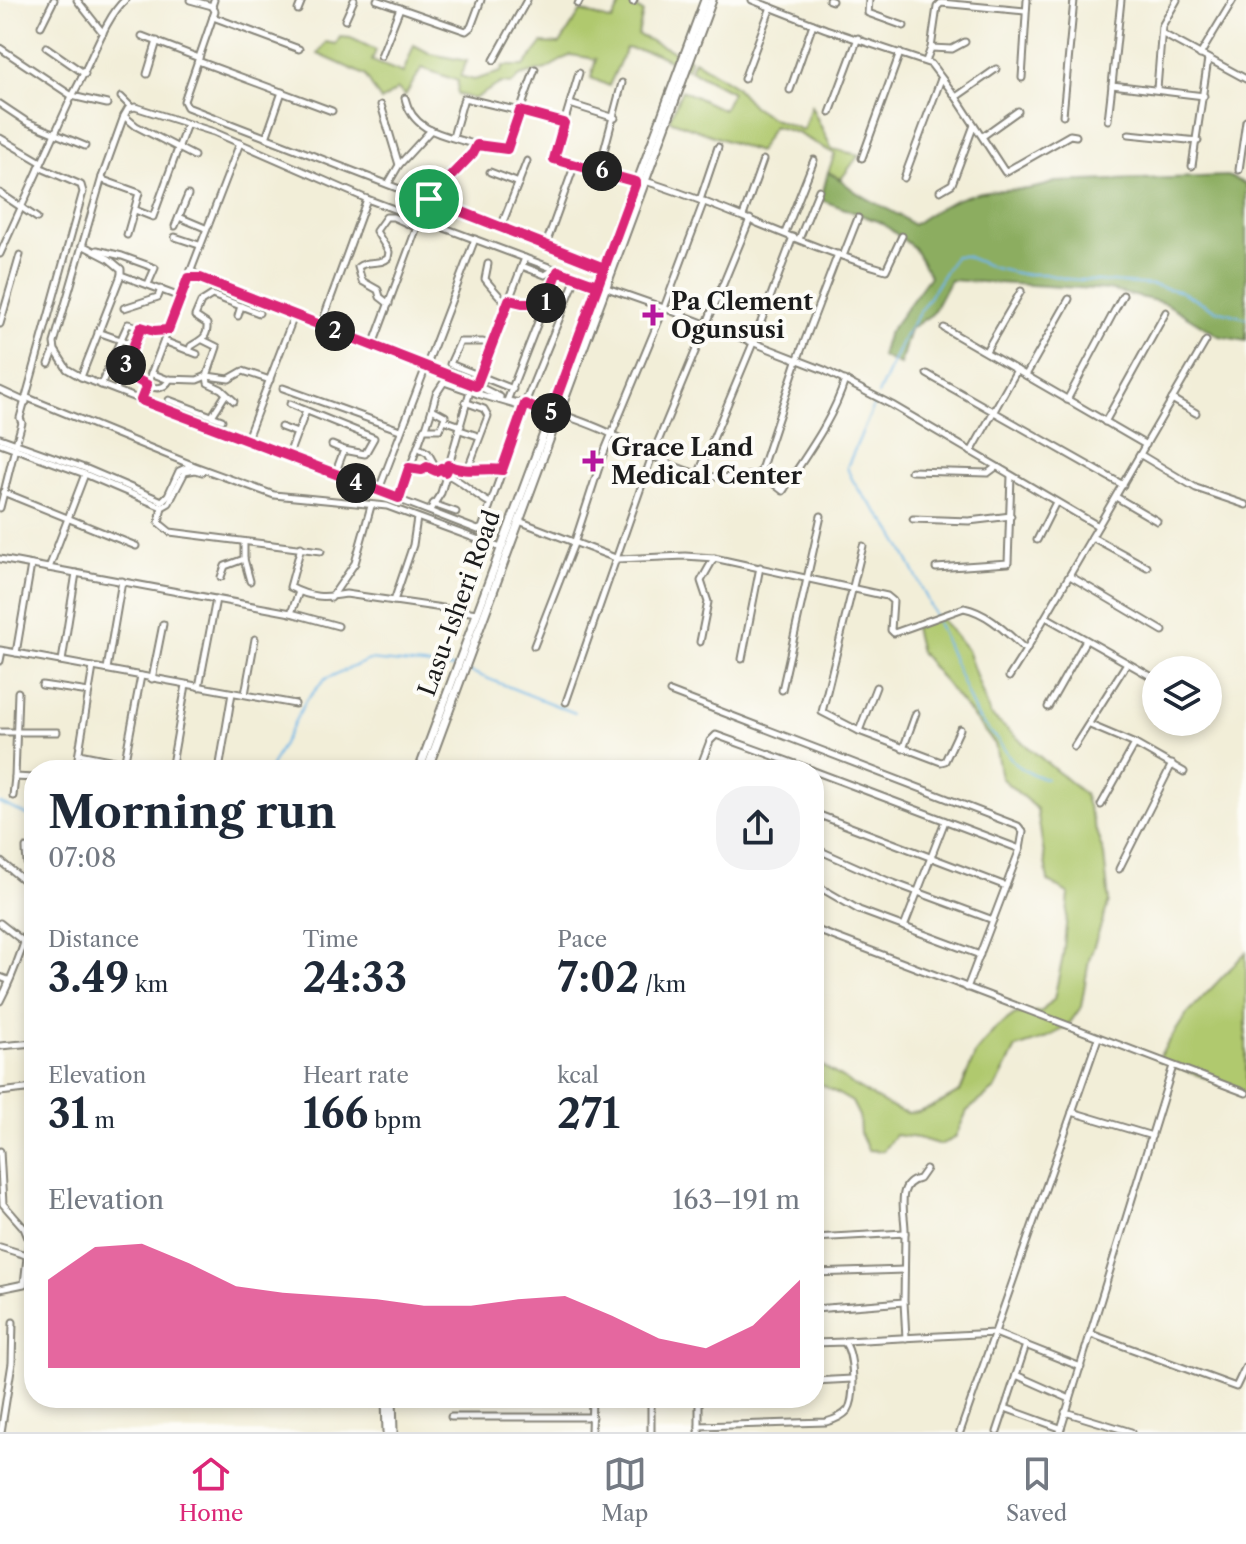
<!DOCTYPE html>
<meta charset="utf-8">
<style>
body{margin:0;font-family:"Libre Caslon Text",serif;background:#f2f2f3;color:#1f2937;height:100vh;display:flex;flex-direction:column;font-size:30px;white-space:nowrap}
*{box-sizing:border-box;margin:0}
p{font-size:26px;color:#747a83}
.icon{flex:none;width:44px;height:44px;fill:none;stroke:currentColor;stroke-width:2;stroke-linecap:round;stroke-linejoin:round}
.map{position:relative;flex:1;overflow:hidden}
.side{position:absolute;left:24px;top:760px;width:800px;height:648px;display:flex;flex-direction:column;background:#fff;border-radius:32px;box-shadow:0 4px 12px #0003}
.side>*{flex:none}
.fabs{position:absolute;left:1142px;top:656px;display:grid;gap:16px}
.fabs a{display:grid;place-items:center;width:80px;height:80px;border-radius:50%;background:#fff;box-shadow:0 4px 12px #0003;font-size:40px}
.pin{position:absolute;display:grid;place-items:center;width:68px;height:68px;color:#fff;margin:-34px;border:4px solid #fff;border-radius:50%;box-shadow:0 2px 8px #0007}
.km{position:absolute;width:40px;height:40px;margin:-20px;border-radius:50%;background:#222;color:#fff;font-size:22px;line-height:40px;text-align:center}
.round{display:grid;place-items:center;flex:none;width:84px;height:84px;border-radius:32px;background:#f2f2f3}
.overview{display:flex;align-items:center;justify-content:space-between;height:136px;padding:0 24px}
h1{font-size:44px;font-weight:700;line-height:60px}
.stats{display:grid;grid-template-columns:repeat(3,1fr);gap:12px;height:136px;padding:8px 24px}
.stats div{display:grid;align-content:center}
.stats b{font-size:40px;font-weight:700}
.stats small{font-size:22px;font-weight:400}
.stats p{font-size:22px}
.chart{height:224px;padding:16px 24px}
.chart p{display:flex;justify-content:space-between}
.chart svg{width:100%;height:144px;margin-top:8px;fill:#db2777;opacity:.7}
.menu{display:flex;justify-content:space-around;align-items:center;height:112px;border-top:2px solid #e0e1e3;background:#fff;font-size:22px;color:#747a83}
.menu a{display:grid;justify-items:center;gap:4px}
.menu .on{color:#db2777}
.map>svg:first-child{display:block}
</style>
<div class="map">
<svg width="1246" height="1432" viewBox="0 0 1246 1432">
<rect width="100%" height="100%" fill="#fdfcf7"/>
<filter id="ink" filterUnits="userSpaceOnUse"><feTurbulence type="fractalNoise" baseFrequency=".0125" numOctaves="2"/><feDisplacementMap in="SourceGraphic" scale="16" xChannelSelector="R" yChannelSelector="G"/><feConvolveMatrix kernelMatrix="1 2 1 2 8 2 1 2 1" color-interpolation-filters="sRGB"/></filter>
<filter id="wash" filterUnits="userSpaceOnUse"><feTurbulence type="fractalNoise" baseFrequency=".006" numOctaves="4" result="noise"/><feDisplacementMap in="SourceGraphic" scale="32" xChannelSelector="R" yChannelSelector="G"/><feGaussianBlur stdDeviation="1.8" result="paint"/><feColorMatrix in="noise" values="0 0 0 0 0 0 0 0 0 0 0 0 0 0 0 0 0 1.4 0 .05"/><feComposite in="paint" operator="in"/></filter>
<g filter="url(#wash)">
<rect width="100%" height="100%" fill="#f2eed8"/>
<g fill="#b0c96e" stroke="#667245" stroke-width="2">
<path d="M623,0L643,12L638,35L690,59L687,69L655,53L626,48L609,86L591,78L596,59L571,55L546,69L520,76L512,84L501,83L474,99L457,94L458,81L422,68L405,96L398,89L381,101L365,75L318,54L326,42L336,44L340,37L351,38L376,50L372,61L403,73L414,45L431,54L467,61L460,76L474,80L501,72L503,66H524L542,43L560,44L581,11L612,21Z"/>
<path d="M694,60L735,86L753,106L773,119L803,130L811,106L832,149L859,155L841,179L828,172L835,154L797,133L773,126L758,152L669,120L682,90L723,110L732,92L690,70Z"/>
<path d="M939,616L967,650L990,715L1084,794L1104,855L1109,902L1089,960L1081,1007L1067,1027L1044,1039L1016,1048L995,1089L967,1111L955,1138L941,1145L918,1138L895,1135L883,1151L868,1150L860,1133L859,1116L852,1102L814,1080V1061C833,1071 892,1112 907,1113C925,1114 945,1099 960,1092L976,1052L996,1028L1015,1014L1042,1011L1054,999L1063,956L1069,894L1048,881L1037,809L1001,778L995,744L920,652L914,628Z"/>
<path d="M1246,952V1093L1157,1060L1186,1015Z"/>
</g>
<path fill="#8cad61" stroke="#54643e" stroke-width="2" d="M828,172C840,178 849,188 861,195C878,206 896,211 913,225C933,210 955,197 981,192C1009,187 1026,194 1055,182L1228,176L1246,184V341L1219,336L1165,303L1109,290L950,280L932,314L910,329L900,365L881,356L887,335L930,276L914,248L882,223L821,200Z"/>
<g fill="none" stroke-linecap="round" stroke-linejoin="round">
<g stroke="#70b6e7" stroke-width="2">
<path d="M878,395L904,337L955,256H965L994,268L1021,274H1044L1068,279L1153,285L1182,292L1216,310L1246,318"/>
<path d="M876,401L847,467C855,493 880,510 893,533C927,590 950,655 976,715C984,726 994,735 1001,745C1017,768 1020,771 1047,779"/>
<path d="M466,670L575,713"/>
<path d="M269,770L305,702L325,679L369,660L456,668"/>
<path d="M0,803L34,818"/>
</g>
</g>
</g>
<g filter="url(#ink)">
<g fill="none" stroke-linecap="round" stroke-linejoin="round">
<g stroke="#87857a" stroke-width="9">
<g id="minor">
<path d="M77,0L103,33"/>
<path d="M190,0L212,6"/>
<path d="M214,0L212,6L215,11L184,101L187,107L604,268"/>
<path d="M377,0L466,31L471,27L481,0"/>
<path d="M752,0L826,29L931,64L956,97L1005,172L1070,135L1076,136"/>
<path d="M829,0L832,1"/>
<path d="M869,0L868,13L904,26"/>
<path d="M1121,0L1112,85L1204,96"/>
<path d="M633,2L634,0"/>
<path d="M578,4L580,0"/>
<path d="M298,10L302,0"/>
<path d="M213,17L299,49"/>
<path d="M345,20L354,0"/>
<path d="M41,26L54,0"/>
<path d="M1163,34L1246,79"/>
<path d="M142,36L199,58"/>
<path d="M46,47L85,74"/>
<path d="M0,48L72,96L107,104"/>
<path d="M931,48L952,49L965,42"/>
<path d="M1200,55L1233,0"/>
<path d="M381,56L400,8"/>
<path d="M494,60L527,0"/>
<path d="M198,61L332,111"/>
<path d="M926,61L931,48L937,7L941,3L1025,11"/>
<path d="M147,74L157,41"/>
<path d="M1022,78L1027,0"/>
<path d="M744,79L771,7"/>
<path d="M1157,89L1162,26L1177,0"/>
<path d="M790,90L813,24"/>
<path d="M121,97L131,107"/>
<path d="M956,97L996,69"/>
<path d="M405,98C413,133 446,135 477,145"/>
<path d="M0,104L27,122L85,146"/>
<path d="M570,104L615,118"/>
<path d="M381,105L399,165"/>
<path d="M830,113L858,38"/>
<path d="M1063,115L1074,0"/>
<path d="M124,116L136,126L194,156"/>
<path d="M1108,120L1112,85"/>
<path d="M564,123L579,73"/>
<path d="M1129,134L1198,141"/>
<path d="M983,136L1018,111"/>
<path d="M453,137L464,98L520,111L535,69"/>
<path d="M0,138L41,162"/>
<path d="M266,138L282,92"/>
<path d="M862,158L900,53"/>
<path d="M1192,166L1208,59"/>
<path d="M599,170L622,83"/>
<path d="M1239,170L1246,121"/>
<path d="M490,172L519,183"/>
<path d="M102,177L54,343L55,350L67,369L81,377L478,530L482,528L521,418L522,407L478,394"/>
<path d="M904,178L941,79"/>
<path d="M645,181C727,206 803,247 886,270L902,236"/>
<path d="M388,184L399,165L431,130"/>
<path d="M940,191L952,184L974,125"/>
<path d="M0,193L37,218"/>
<path d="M429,199L473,153L477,145L507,149L520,111L564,123L554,159L636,182"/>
<path d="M700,200L718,147"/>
<path d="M135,210L153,217L187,124"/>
<path d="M743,216L763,160"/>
<path d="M179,217L205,228"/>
<path d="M175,226L188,195"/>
<path d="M501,227L527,161"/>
<path d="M785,233L814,160"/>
<path d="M127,235L139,193L103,180L102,177L124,116L128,109L135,107L214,132L367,199L597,285"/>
<path d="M175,237L199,245"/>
<path d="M799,239L819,190"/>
<path d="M546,244L575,164"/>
<path d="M82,245L109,259L121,269V275L180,297"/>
<path d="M97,250L122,256L155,268L148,284"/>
<path d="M0,254L72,96C88,70 105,17 125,0"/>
<path d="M843,256L858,218"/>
<path d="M488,264L485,279C490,285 502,300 508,304"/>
<path d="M522,266L545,275L553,270"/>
<path d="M191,270L200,278L480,387L500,397"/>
<path d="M604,287L664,308L824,370L892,405L1098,526"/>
<path d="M509,300L522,303H546"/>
<path d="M389,304L380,297L378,290L362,281L358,267C368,259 380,266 388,258L389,252L376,231L386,217H393L417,228"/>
<path d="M124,308L158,297L161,289"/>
<path d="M238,316L241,306"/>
<path d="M0,324L20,255"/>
<path d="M321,325L367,199"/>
<path d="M944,328L1146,445"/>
<path d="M98,332L129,343L132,347L116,390"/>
<path d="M203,340L217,347L207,376L208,383L221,389L234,401"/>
<path d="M164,341L197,354"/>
<path d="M373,345L420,219"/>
<path d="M132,346L141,327"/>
<path d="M492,346L483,342H460L450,364L513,389"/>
<path d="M189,351L191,346C201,340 208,338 207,324L195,316L201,302L212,295L259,313"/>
<path d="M986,351L1021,291"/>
<path d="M111,361L128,324L154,331L168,330"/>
<path d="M49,364L54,351"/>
<path d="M123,372C137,380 160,399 170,379"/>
<path d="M151,373L166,379L197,380L207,376L229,379L243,371L270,380"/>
<path d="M927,374L1123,485"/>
<path d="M1026,375L1069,299"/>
<path d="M81,377L121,275"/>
<path d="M101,385L111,361L125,366"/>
<path d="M476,386L525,258"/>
<path d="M283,388L400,430"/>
<path d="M0,390L26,402"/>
<path d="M28,398L192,465"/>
<path d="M1172,399L1196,413"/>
<path d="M141,400L240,143"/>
<path d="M169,400L222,420"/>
<path d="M1067,400L1123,295"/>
<path d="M507,401L558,271"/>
<path d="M509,401L525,404L550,415"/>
<path d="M525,403L576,278"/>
<path d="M290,404L374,438L365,454L344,450"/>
<path d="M558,413C577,420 597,426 615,436C663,461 704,489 760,473L797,361L838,254"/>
<path d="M212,416L226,394"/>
<path d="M444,420L445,416L432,409L436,394L444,382L470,391"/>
<path d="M1105,422L1166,312"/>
<path d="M281,427L297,433L288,457"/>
<path d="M426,428L432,409"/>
<path d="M460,430L478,436"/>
<path d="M298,432L306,411"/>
<path d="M0,438L87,469L162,501L168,495L179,471L192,465L274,495L387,506L501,548"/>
<path d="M246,441L294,316"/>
<path d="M0,443L85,474L162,507L169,503L185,472L195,470L202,472"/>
<path d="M16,444L22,423L20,418L83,192L81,185L39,167"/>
<path d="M332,445L344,450L335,474"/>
<path d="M421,449L428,453L433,462"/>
<path d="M971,452L1017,370"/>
<path d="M1141,455L1196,488L1246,505"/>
<path d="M448,465L467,471L488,416L484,409L465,402"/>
<path d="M409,468L422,470L433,463L445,472"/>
<path d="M467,470H502"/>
<path d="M911,471L988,473L996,467"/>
<path d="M760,473L783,491C806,455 832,422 845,380"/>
<path d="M445,474C461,479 473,495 490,503"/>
<path d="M698,475L753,343L793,237"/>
<path d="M3,492L136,546"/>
<path d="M378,492L475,239"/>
<path d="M1116,497L1157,521"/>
<path d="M399,498L424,429H440L444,420L461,426"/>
<path d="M433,504L456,512"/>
<path d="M162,506L159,523L170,532L321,551"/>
<path d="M0,508L15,448"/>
<path d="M430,510L441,493L470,391L478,394L479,392"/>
<path d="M913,519L969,521L1011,516"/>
<path d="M519,521L618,559L685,556L714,558L887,596L893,601L891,630L894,633L964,608C989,613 1008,634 1026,650L1206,341"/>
<path d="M1092,537L1147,567"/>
<path d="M1037,540L1056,502"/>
<path d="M863,546L822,712L859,731L941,762L945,761L960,729"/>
<path d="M301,547L290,587C311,598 324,598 346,594L477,613"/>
<path d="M0,559L291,613L338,626"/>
<path d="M244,559L250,581"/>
<path d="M49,568L85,474"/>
<path d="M936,568L1008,563L1011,476"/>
<path d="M1070,576L1163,631"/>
<path d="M221,577L225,566L244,559V542"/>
<path d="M331,598L355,563L371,506"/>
<path d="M394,601L413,545L417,518"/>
<path d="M291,613L299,592"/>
<path d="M1046,617L1154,678"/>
<path d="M700,642L708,602L701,581L714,558"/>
<path d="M534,646L575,541L603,455L664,308L704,201"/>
<path d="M0,650L295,704"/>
<path d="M16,653L31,565"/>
<path d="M742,659L760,567"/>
<path d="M0,661L2,651"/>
<path d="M62,661L76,573"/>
<path d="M107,669L122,581"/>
<path d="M1009,677L1026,650"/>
<path d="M152,679L163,624"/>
<path d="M42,685L89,692"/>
<path d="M199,687L216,599"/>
<path d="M782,690L821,516"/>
<path d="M18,692L15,777L34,778"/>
<path d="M670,692L1018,826L1023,832L1020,849"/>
<path d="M245,694L255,639"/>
<path d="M566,702L652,456L750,219"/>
<path d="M1048,707L1086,640"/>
<path d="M1090,725L1135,744L1184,772"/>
<path d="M859,731L876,687"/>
<path d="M0,732H57"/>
<path d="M1074,747L1127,663"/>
<path d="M903,749L916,713"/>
<path d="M79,754L124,763"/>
<path d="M76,770L93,667"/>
<path d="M123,770L141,676"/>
<path d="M171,770L186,685"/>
<path d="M219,770L232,693"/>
<path d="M699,770L710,741L716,735L812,770"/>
<path d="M814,771L1020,849L967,988"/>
<path d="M13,796L15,777"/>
<path d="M1101,805L1135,744"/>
<path d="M814,813L1006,886"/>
<path d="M814,848L888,881L993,920"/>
<path d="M0,861L27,883"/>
<path d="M1119,869L1172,764"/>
<path d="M814,884L859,910L980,955"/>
<path d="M0,923L24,942"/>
<path d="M904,927L945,821"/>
<path d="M814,929L1246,1093"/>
<path d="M0,977L8,980"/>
<path d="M0,1001C11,980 36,919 33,898C31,880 26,867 26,848"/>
<path d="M0,1046L34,1043"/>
<path d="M0,1092L34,1088"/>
<path d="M1072,1112L1152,1136"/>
<path d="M0,1151L3,1204L24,1228L29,1240L24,1284L0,1289"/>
<path d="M905,1233C906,1215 894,1184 919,1179L926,1169"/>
<path d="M814,1238L905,1233L904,1302L814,1309"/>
<path d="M0,1247L29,1256"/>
<path d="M814,1273L904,1270"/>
<path d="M904,1302L906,1338"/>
<path d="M1091,1334L1236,1387L1246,1366"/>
<path d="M845,1341L995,1333L1081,1367"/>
<path d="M1016,1375L1070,1399"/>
<path d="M814,1381L852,1379"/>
<path d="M651,1398V1432"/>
<path d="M699,1398V1432"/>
<path d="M1005,1408L1060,1428"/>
<path d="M1065,1412L1131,1432"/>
<path d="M451,1417H592"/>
<path d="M699,1426L826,1422C834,1420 842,1417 848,1410C856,1398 854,1352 844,1342L814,1343"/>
<path d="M1,1432L12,1363L13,1322"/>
<path d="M591,1432L592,1398"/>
<path d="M960,1432L1098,1038"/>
<path d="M997,1432L1026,1345"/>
<path d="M1060,1432L1173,1066"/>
</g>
</g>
<g stroke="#87857a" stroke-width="11">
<g id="major">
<path d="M419,770L705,0"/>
<path d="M427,770L712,0"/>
<path d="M386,1398L387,1432"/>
<path d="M392,1398L393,1432"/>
</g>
</g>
<use href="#minor" stroke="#fff" stroke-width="5"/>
<use href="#major" stroke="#fff" stroke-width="7"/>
</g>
</g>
<g fill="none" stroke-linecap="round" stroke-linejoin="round" filter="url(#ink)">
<g stroke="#fff" stroke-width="16">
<path id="route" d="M429,199L604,268L597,285L558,271L546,303H522L509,300L476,386L200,278H188L168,330L154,331L141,327L123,372L147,385L141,400L399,498L409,468L422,470L427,467L436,471L441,468L445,472L448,465C467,474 482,467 502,470L525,404L550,415L636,182L554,159L564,123L520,111L507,149L477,145L473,153L429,199"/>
</g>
<use href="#route" stroke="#db2777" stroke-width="10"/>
</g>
<g fill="#b5179e" stroke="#fdfcf7" stroke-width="3">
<path d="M649 303h8v8h8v8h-8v8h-8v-8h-8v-8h8z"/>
<path d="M589 449h8v8h8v8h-8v8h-8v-8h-8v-8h8z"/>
</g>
<g text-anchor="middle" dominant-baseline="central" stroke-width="8" stroke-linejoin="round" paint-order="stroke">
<g font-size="24" font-weight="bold" fill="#1c1c1c" stroke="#fdfcf7" text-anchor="start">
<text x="671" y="301">Pa Clement<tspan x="671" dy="28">Ogunsusi</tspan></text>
<text x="611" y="447">Grace Land<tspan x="611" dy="28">Medical Center</tspan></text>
</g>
<g font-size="24" fill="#1c1c1c" stroke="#fdfcf7">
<text transform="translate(459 603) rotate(-70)">Lasu-Isheri Road</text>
</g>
</g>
</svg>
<div class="fabs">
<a><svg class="icon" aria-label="layers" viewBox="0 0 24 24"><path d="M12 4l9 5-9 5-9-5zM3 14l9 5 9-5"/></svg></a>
</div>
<div class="pin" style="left:429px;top:199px;background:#1e9e55"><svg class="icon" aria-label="arrive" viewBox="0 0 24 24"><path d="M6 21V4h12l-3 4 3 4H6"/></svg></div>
<b class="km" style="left:546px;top:303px">1</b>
<b class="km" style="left:335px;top:331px">2</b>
<b class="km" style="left:126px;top:365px">3</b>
<b class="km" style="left:356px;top:483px">4</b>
<b class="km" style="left:551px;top:413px">5</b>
<b class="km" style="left:602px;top:171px">6</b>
<section class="side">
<div class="overview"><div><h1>Morning run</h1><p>07:08</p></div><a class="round"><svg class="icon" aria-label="share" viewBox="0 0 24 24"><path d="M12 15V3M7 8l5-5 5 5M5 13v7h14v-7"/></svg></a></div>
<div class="stats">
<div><p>Distance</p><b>3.49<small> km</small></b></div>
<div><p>Time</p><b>24:33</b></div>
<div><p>Pace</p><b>7:02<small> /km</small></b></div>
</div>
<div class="stats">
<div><p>Elevation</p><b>31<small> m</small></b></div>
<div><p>Heart rate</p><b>166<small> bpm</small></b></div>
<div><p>kcal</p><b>271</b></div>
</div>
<div class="chart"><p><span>Elevation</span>163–191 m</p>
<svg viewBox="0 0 160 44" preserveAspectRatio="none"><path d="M0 44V17L10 7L20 6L30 12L40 19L50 21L60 22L70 23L80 25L90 25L100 23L110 22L120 28L130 35L140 38L150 31L160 17V44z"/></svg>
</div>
</section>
</div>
<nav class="menu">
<a class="on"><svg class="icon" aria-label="home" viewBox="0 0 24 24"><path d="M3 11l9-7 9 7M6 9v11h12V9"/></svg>Home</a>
<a><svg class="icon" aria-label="map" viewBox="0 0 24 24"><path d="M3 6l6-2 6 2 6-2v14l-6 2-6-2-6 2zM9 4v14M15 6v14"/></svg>Map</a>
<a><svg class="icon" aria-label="saved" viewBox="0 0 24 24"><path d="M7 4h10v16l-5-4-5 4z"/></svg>Saved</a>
</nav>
